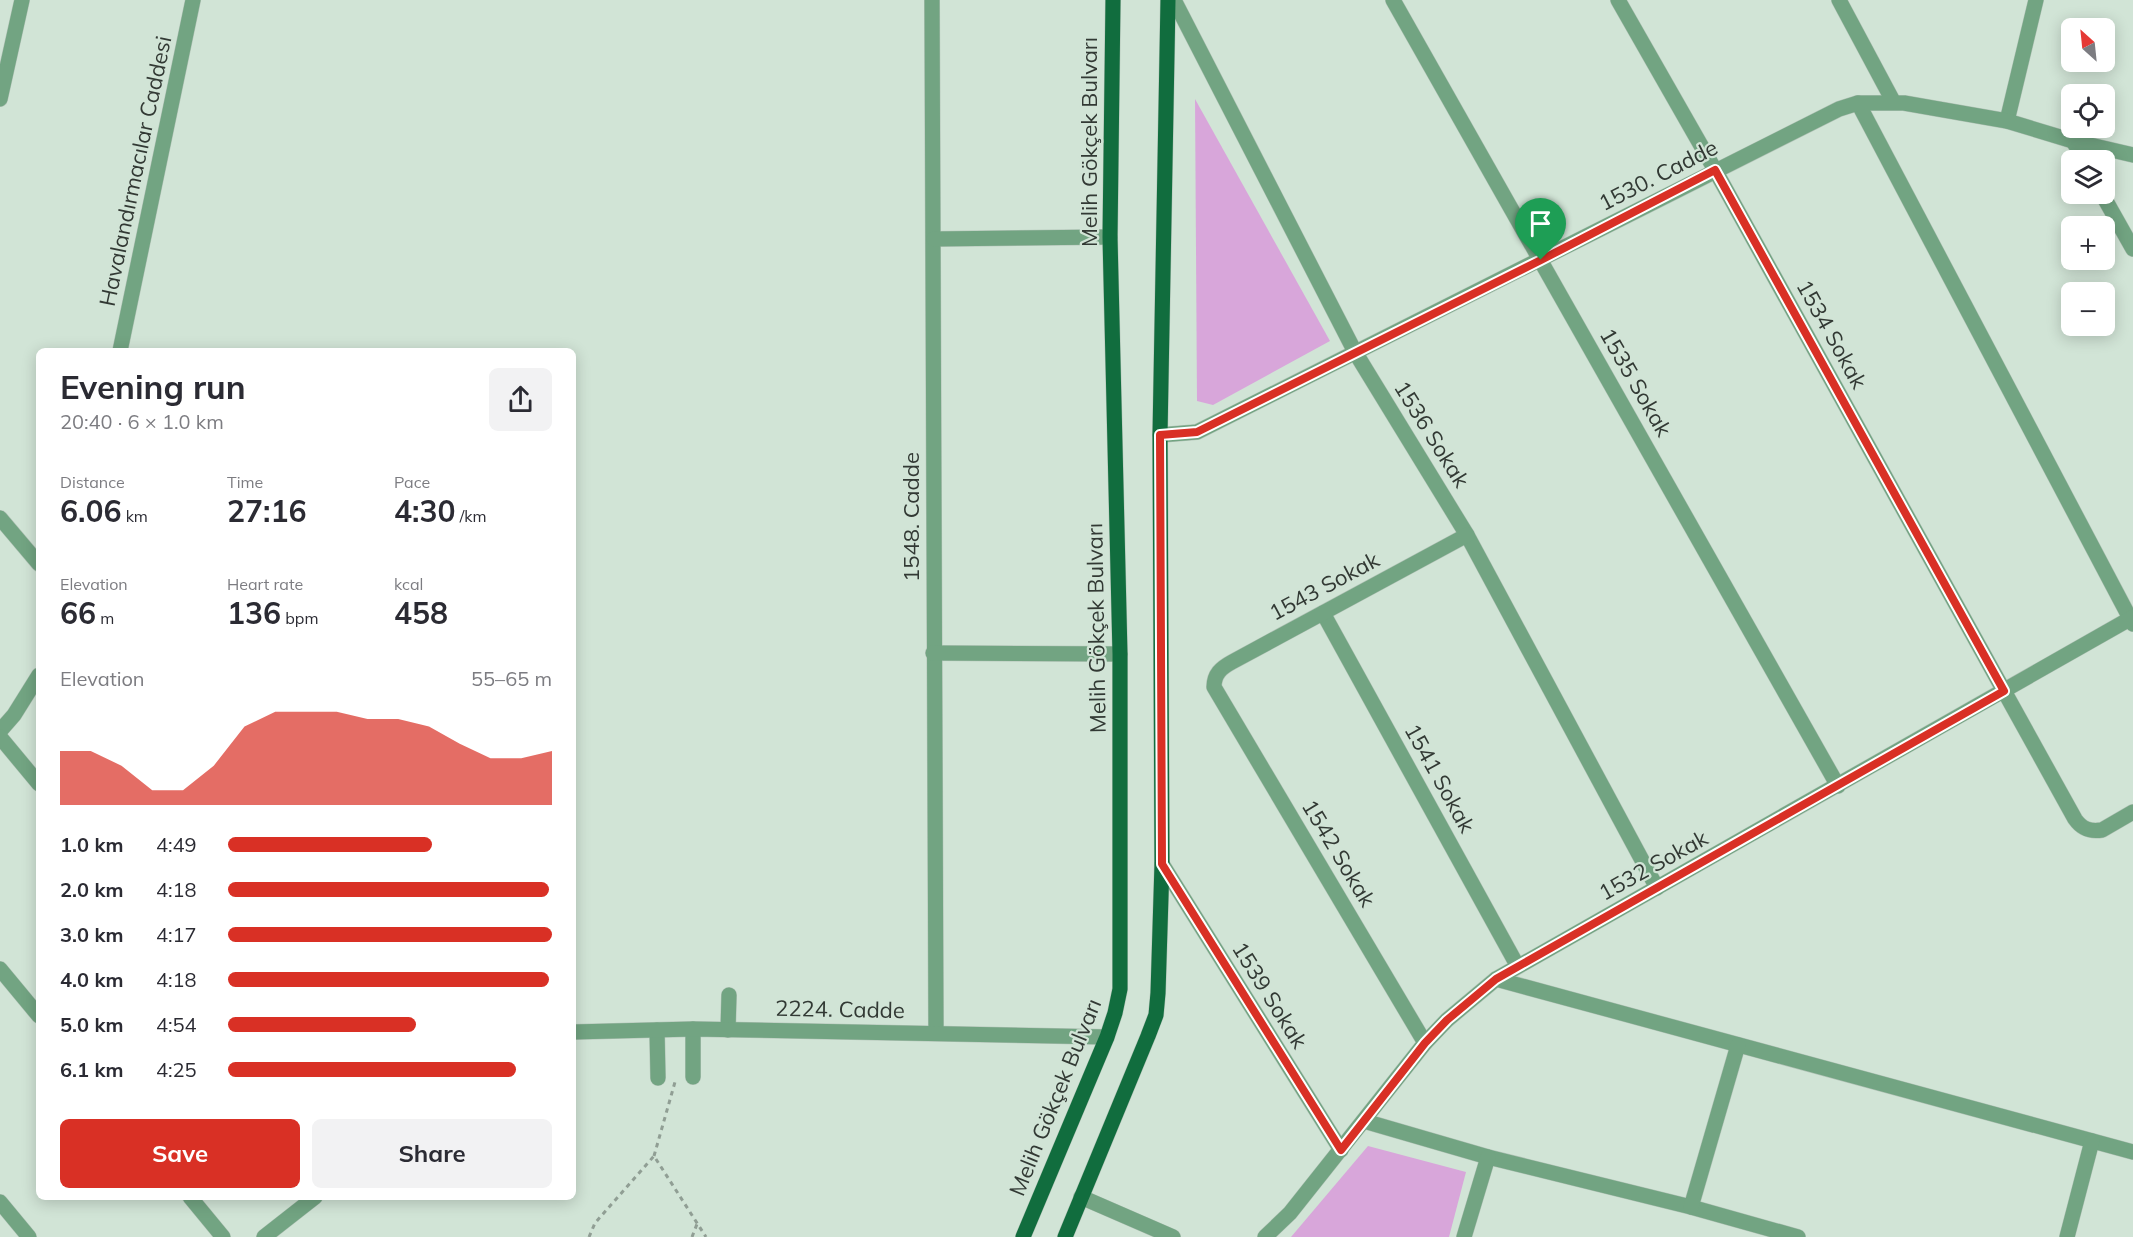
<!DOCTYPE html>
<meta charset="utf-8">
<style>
body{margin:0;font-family:Mulish,sans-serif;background:#f2f2f3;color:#2b2b33;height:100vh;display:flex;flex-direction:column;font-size:22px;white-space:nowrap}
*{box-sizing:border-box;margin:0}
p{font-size:20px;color:#7c7c81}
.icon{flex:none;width:33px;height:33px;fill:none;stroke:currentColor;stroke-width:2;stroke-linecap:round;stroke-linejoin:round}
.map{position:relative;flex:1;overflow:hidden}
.side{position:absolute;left:36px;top:348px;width:540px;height:852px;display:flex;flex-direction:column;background:#fff;border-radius:9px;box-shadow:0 3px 15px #0003}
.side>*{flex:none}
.needle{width:39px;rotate:333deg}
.buttons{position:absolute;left:2061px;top:18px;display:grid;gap:12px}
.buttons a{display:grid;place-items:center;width:54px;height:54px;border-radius:9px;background:#fff;box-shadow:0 3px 15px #0003;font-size:30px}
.pin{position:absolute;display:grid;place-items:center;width:51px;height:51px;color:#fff;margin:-62px -26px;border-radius:50% 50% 50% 0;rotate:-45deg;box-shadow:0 0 6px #0007}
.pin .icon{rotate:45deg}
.round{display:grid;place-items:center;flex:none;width:63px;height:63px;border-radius:9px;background:#f2f2f3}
.overview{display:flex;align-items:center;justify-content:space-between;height:102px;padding:0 24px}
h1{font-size:33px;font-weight:700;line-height:45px}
.metrics{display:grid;grid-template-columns:repeat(3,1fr);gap:9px;height:102px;padding:6px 24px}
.metrics div{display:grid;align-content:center}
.metrics b{font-size:30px;font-weight:700}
.metrics small{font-size:16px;font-weight:400}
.metrics p{font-size:16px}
.chart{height:168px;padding:12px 24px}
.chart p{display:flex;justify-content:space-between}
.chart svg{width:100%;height:108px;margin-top:6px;fill:#d93025;opacity:.7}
.cta{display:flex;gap:12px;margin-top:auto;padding:12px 24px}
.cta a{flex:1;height:69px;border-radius:9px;background:#d93025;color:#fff;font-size:24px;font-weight:700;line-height:69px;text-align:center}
.cta a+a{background:#f2f2f3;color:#2b2b33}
ul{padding:0 24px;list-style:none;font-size:20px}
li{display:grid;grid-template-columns:96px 72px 1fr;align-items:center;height:45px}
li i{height:15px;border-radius:8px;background:#d93025}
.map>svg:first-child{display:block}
</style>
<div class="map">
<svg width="2133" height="1237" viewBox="0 0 2133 1237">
<rect width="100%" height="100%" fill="#d1e4d6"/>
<g fill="#d8a6da">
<path d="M1195,99L1330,341L1213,405L1197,401Z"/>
<path d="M1368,1146L1466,1172L1449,1237H1291Z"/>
</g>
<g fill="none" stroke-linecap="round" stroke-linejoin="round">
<g stroke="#b1c2b6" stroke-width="16">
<g id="minor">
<path d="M932,0L936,1033"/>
<path d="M1174,0L1355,352L1467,535L1657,888"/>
<path d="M1393,0L1838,786"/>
<path d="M1618,0L1715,170L2075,819C2082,829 2090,832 2102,830L2133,812"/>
<path d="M1839,0L1893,101"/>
<path d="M0,99L22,0"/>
<path d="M1858,103L2133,624"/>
<path d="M2007,121L2036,0"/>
<path d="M2073,141L2084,160"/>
<path d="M2102,194L2133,249"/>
<path d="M934,239L1110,237"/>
<path d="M120,351L193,0"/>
<path d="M1160,435L1197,432L1839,109L1858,103H1904L2007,121L2073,141L2133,155"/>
<path d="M0,518L39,564"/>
<path d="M1323,613L1517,965"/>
<path d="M933,653L1120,654"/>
<path d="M0,731L14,715L39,675"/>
<path d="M0,737L39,784"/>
<path d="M1162,864L1341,1150"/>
<path d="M0,969L39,1016"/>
<path d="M1496,979L2133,1152"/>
<path d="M693,1029V1077"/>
<path d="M657,1030L658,1078"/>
<path d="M728,1030L729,995"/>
<path d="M573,1032L693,1029L1107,1037"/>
<path d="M1425,1043L1214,687C1214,674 1221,668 1232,662L1467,535"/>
<path d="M1364,1121L1488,1157L1691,1207L1798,1237"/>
<path d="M190,1197L223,1237"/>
<path d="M1081,1197L1173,1237"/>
<path d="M0,1202L29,1237"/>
<path d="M1691,1207L1738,1045"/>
<path d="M264,1237L315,1197"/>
<path d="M1265,1237L1290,1213L1425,1043L1447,1020L1496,979L2133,617"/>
<path d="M1464,1237L1488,1157"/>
<path d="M2067,1237L2092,1141"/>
</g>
</g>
<g stroke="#b1c2b6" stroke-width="16">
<g id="major">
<path d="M1023,1237L1107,1037L1115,1013L1120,989V654L1110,237L1113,0"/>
<path d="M1065,1237L1148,1036L1156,1015L1158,993L1162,864L1160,435L1168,0"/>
</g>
</g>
<g stroke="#909e94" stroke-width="3" stroke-dasharray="4.5 4.5" stroke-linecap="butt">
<path d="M654,1156L675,1082"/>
<path d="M589,1237L595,1223L654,1156L706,1237"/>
<path d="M692,1237L697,1224"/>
</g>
<use href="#minor" stroke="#72a482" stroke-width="15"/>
<use href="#major" stroke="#116d3e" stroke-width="15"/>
</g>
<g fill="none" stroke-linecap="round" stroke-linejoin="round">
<g stroke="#fff" stroke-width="12">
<path id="route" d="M1715,170L2004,691L1496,979L1447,1020L1425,1043L1341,1150L1162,864L1160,435L1197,432L1541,260Z"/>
</g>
<use href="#route" stroke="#d93025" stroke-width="8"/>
</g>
<g text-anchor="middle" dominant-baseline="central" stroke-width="4.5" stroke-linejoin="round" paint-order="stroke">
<g font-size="22" fill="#323934" stroke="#d1e4d6">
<text transform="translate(1089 142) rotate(-90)">Melih Gökçek Bulvarı</text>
<text transform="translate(135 171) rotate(-78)">Havalandırmacılar Caddesi</text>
<text transform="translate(1658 175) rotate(-27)">1530. Cadde</text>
<text transform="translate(1832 334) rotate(61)">1534 Sokak</text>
<text transform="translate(1636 382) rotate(60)">1535 Sokak</text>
<text transform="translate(1432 434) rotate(58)">1536 Sokak</text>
<text transform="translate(911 517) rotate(-90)">1548. Cadde</text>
<text transform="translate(1324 586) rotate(-28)">1543 Sokak</text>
<text transform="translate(1096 628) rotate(-91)">Melih Gökçek Bulvarı</text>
<text transform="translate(1440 778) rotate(61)">1541 Sokak</text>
<text transform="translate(1339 853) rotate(59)">1542 Sokak</text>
<text transform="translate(1653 865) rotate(-29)">1532 Sokak</text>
<text transform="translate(1270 995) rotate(58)">1539 Sokak</text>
<text transform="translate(840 1009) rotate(1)">2224. Cadde</text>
<text transform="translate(1055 1097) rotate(-68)">Melih Gökçek Bulvarı</text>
</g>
</g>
</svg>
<div class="buttons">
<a><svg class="needle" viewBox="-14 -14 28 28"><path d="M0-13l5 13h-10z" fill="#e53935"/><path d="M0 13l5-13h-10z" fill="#7c7c81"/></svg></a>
<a><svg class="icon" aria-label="locate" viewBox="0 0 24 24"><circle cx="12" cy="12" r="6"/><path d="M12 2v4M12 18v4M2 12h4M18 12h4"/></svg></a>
<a><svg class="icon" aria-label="layers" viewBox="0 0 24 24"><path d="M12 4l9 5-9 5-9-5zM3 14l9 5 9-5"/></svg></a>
<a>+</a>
<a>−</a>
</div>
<div class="pin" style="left:1541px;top:260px;background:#1e9e55"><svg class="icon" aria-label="arrive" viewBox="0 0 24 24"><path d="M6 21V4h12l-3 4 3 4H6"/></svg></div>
<section class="side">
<div class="overview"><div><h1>Evening run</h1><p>20:40 · 6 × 1.0 km</p></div><a class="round"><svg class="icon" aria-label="share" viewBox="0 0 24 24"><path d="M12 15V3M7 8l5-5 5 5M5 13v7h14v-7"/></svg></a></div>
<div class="metrics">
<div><p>Distance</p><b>6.06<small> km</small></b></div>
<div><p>Time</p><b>27:16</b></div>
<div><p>Pace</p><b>4:30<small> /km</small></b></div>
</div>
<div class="metrics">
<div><p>Elevation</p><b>66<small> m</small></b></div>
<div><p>Heart rate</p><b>136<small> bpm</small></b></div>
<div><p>kcal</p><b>458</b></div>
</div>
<div class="chart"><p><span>Elevation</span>55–65 m</p>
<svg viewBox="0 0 160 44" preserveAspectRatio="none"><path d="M0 44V22L10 22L20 28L30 38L40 38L50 28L60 12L70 6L80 6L90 6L100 9L110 9L120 12L130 19L140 25L150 25L160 22V44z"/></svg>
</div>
<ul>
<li><b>1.0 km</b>4:49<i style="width:63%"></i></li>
<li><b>2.0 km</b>4:18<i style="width:99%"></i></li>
<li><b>3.0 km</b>4:17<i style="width:100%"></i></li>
<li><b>4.0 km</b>4:18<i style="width:99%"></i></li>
<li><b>5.0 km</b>4:54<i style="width:58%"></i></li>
<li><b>6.1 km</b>4:25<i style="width:89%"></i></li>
</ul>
<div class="cta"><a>Save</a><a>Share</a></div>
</section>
</div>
